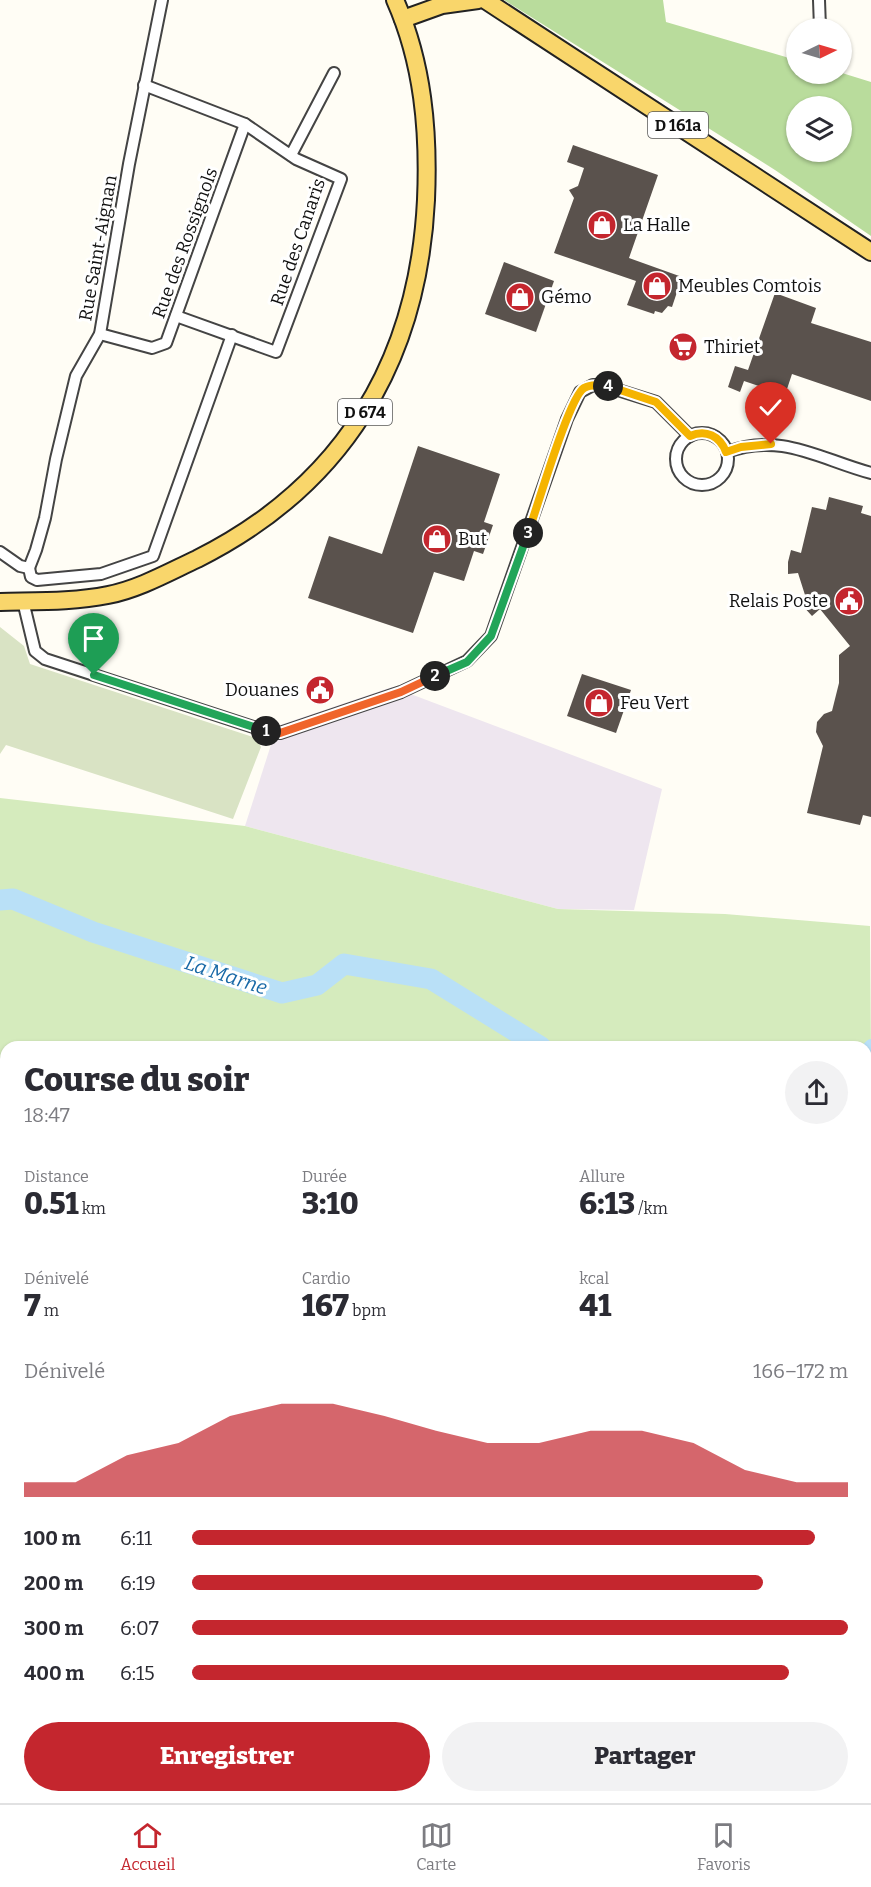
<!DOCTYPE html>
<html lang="fr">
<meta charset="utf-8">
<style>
body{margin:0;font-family:Bitter,serif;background:#f2f2f3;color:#2b2b33;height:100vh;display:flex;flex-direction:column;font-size:22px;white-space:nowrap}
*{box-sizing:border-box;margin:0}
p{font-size:20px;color:#7c7c81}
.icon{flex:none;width:33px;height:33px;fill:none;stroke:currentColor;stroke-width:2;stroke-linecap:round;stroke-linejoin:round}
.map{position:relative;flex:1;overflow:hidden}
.sheet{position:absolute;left:0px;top:1041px;width:872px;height:762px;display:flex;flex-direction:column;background:#fff;border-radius:18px 18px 0 0;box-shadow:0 2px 4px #0004}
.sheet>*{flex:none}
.needle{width:39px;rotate:85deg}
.controls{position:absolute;left:786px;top:18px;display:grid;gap:12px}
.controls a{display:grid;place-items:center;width:66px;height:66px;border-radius:50%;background:#fff;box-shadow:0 2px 4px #0004;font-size:30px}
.pin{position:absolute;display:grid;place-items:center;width:51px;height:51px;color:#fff;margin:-62px -26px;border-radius:50% 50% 50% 0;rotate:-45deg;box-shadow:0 0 6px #0007}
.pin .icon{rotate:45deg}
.km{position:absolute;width:30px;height:30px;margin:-15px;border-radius:50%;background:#222;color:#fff;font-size:16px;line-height:30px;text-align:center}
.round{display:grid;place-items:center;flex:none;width:63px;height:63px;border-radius:32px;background:#f2f2f3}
.summary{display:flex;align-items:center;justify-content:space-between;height:102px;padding:0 24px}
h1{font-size:33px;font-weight:800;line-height:45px}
.metrics{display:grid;grid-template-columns:repeat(3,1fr);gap:9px;height:102px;padding:6px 24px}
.metrics div{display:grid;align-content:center}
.metrics b{font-size:30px;font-weight:800}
.metrics small{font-size:16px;font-weight:400}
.metrics p{font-size:16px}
.chart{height:168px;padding:12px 24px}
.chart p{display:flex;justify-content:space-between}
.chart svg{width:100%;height:108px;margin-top:6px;fill:#c4262e;opacity:.7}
.cta{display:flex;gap:12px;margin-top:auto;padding:12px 24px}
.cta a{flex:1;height:69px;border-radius:36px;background:#c4262e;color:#fff;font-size:24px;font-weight:800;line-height:69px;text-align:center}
.cta a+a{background:#f2f2f3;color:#2b2b33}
ul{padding:0 24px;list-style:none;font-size:20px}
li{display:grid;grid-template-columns:96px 72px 1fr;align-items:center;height:45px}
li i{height:15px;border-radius:8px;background:#c4262e}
.tabs{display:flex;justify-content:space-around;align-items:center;height:84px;border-top:2px solid #e1e1e2;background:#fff;font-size:16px;color:#7c7c81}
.tabs a{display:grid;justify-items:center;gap:3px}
.tabs .selected{color:#c4262e}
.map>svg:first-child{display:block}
</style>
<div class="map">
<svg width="871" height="1803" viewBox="0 0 871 1803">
<rect width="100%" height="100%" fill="#fffdf5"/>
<path fill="#eee6ef" d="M392,687L662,789L634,910L558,909L245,826L277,726Z"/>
<g fill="#d5ebbd">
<path d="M0,798L245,826L558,909L725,914L870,926L871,1058H866V1047H6V1183L0,1182Z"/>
<path d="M0,1537L6,1538V1797H150L152,1803H0Z"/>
<path d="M447,1797H750L756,1802L446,1803Z"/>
</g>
<g fill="#b9dc9c" fill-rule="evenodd">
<path d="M504,0H663L666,22L796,60V74L842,73L871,82V236L775,170ZM796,106H842V152H796Z"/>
<path d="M866,1629H871V1803H755L758,1797H866Z"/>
<path d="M150,1797H447L446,1803H152Z"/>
</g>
<path fill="#d9e3c4" d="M0,627L24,646L30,664L256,738L261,747L233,819L6,745L0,754Z"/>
<path fill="#b9e0f7" stroke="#3f96cf" stroke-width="1.5" d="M6,1181V1271L0,1269V1182Z"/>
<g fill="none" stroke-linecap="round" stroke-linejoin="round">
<g stroke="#3f96cf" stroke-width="4">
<path d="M866,1304H871"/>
<path d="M0,1318L6,1317"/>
</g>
<g stroke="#b9e0f7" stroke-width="12">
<path d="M866,1050L871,1045"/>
<path d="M866,1192L871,1210"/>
</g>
<g stroke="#b9e0f7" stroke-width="21">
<path d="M0,900L13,899L93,932L282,993L317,985L344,964L431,979L541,1047"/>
<path d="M866,1102L871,1103"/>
</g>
</g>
<g fill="#5a524d">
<path d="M573,145L658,175L629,258L682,277L672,307L668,306L662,313L655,311L654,314L627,305L636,281L554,253L574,198L569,190L578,186L584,168L567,162Z"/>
<path d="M504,262L554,281L536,332L485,314Z"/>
<path d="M775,293L816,308L811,323L871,342V401L792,374L785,395L744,381L740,392L728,387L735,366L748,370Z"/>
<path d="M418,446L500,474L484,522L493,525L483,554L474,551L464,581L434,572L413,633L308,598L329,536L382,554Z"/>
<path d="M829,497L863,506L861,513L871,516V817L863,815L860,825L807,813L823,746L816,732L817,722L824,714L832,711L839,683V655L850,646L820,609L812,616L802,605L805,595L798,573L788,574V562L791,550L801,553L812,507L826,510Z"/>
<path d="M582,674L631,690L616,733L567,716Z"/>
</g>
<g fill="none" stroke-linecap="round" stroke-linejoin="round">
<g stroke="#444" stroke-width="14">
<g id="street">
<path d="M819,0L820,28"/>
<path d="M144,85L245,124L296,159L341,179L276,352L176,316"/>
<path d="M291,155L334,73"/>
<path d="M100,334L152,348L166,343L245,124"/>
<circle cx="702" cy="459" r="26"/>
<path d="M727,452C782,432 819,459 871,473"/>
<path d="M0,552L20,566L29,568L36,550L45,518L56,459L76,376L100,334L129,164L162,0"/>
<path d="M29,568L31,577L37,580L101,574L153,556L232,335"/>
<path d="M23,601L35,651L45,659L269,732L280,733L401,692L467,661L491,636L567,419L580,392L593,385H602L656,402L690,436"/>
<path d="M866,1313H871"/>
</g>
</g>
<g stroke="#333" stroke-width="18">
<g id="secondary">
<path d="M866,1490L871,1489"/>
<path d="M0,1533L6,1537"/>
</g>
</g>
<g stroke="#222" stroke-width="20">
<g id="primary">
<path d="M485,0L871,252"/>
<path d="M403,19L442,5L478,0"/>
<path d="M0,602C36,601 73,602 108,595C139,589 169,572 197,559C343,486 418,362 426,200C429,131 423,63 395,0"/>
</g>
</g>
<use href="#street" stroke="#fff" stroke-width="10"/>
<use href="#secondary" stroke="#fff6b0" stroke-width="15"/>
<use href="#primary" stroke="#f9d66b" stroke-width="16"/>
</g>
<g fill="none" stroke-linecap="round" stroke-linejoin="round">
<g stroke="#fff" stroke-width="12">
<path id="split-1" d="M94,675L266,731"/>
</g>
<g stroke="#fff" stroke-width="12">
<path id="split-2" d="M266,731L280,733L401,692L435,676"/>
</g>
<g stroke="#fff" stroke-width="12">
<path id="split-3" d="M435,676L467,662L491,636L528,533"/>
</g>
<g stroke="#fff" stroke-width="12">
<path id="split-4" d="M528,533C537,509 569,397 584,388C591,384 600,385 608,386"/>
</g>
<g stroke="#fff" stroke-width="12">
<path id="split-5" d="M608,386L656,402L690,436C706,429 720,436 726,452L741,447L771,444"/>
</g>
<use href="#split-1" stroke="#22a559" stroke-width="8"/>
<use href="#split-2" stroke="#f0652b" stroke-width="8"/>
<use href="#split-3" stroke="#22a559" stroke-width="8"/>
<use href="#split-4" stroke="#f5b400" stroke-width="8"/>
<use href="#split-5" stroke="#f5b400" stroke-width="8"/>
</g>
<defs>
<g id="shop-disc" transform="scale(1.5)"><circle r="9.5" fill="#c4262e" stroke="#fff"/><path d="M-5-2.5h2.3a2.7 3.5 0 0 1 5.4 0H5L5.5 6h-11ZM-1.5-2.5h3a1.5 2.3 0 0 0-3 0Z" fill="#fff"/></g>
<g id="supermarket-disc" transform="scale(1.5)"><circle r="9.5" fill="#c4262e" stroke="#fff"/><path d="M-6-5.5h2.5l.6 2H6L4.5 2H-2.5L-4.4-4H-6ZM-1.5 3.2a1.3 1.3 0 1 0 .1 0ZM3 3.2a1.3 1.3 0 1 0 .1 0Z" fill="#fff"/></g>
<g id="civic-disc" transform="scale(1.5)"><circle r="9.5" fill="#c4262e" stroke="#fff"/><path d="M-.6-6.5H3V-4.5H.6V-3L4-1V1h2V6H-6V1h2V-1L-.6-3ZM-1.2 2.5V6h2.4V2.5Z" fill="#fff"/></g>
</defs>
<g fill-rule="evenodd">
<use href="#shop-disc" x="602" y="225"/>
<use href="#shop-disc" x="657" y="286"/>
<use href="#shop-disc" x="520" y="297"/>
<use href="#supermarket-disc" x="683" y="347"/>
<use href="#shop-disc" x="437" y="539"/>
<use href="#civic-disc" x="849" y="601"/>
<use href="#civic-disc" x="320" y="690"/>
<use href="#shop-disc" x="599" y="703"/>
</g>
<g text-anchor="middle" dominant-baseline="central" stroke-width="6" stroke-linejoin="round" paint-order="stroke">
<g fill="#fff" stroke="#585858" stroke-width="1.5">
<rect x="648" y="112" width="60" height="26" rx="4.5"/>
<rect x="338" y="399" width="54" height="26" rx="4.5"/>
</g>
<g font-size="16" font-weight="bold" fill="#111">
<text x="678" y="125">D 161a</text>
<text x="365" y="412">D 674</text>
</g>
<g font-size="18" fill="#111" stroke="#fff" text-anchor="start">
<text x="623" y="225">La Halle</text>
<text x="678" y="286">Meubles Comtois</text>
<text x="541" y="297">Gémo</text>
<text x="704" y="347">Thiriet</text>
<text x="458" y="539">But</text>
<text x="828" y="601" text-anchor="end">Relais Poste</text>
<text x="299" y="690" text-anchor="end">Douanes</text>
<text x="620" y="703">Feu Vert</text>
</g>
<g font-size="18" fill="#111" stroke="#fff">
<text transform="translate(298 242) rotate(-71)">Rue des Canaris</text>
<text transform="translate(185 243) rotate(-70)">Rue des Rossignols</text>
<text transform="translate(98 248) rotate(-80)">Rue Saint-Aignan</text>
</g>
<g font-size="20" font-style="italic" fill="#1768a6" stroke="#fff">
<text transform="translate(226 975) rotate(18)">La Marne</text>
</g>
</g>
</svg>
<div class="controls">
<a><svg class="needle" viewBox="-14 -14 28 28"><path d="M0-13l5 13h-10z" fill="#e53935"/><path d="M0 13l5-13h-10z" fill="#7c7c81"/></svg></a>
<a><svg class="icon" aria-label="layers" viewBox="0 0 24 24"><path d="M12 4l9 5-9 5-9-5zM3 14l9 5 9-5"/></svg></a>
</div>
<div class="pin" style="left:94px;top:675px;background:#1e9e55"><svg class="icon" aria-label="arrive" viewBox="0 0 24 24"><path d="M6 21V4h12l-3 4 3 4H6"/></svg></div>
<div class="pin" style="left:771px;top:444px;background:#d93025"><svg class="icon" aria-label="check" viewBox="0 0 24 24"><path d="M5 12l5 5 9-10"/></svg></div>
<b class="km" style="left:266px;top:731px">1</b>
<b class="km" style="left:435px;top:676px">2</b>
<b class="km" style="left:528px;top:533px">3</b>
<b class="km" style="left:608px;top:386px">4</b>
<section class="sheet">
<div class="summary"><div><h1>Course du soir</h1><p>18:47</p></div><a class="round"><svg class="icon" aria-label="share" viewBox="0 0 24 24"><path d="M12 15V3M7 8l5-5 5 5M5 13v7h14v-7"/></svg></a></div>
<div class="metrics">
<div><p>Distance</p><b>0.51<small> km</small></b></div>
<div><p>Durée</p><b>3:10</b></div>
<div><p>Allure</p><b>6:13<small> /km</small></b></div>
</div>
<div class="metrics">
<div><p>Dénivelé</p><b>7<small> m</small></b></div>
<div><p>Cardio</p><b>167<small> bpm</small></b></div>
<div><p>kcal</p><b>41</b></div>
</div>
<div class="chart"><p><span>Dénivelé</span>166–172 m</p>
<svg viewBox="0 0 160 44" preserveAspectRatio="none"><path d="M0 44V38L10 38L20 27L30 22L40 11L50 6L60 6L70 11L80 17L90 22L100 22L110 17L120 17L130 22L140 33L150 38L160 38V44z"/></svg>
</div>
<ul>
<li><b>100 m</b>6:11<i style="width:95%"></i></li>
<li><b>200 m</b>6:19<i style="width:87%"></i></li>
<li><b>300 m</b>6:07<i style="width:100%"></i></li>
<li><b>400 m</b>6:15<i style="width:91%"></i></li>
</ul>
<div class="cta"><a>Enregistrer</a><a>Partager</a></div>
</section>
</div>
<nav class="tabs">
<a class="selected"><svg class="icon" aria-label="home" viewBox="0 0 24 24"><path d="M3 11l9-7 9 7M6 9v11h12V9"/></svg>Accueil</a>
<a><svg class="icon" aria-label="map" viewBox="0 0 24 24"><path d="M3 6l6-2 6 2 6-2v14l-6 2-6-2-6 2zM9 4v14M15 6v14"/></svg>Carte</a>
<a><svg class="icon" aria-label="saved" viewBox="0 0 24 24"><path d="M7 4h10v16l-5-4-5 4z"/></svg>Favoris</a>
</nav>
